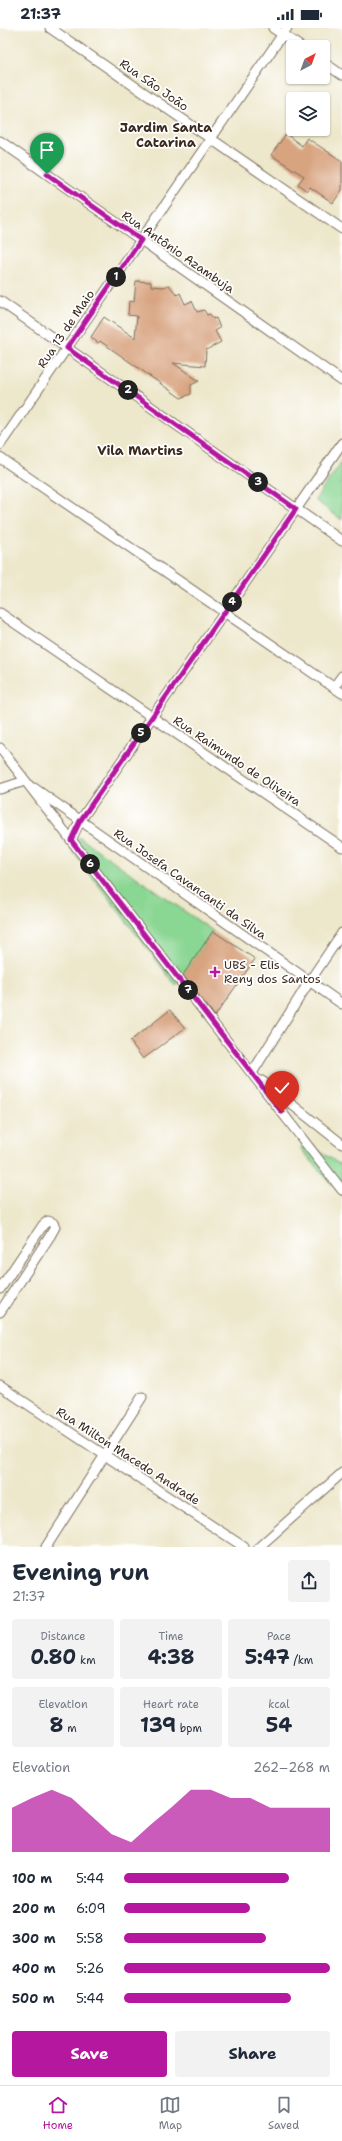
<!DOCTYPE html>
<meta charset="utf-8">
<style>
body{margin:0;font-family:"Shantell Sans",sans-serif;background:#f2f2f3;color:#1f2937;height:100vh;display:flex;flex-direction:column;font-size:15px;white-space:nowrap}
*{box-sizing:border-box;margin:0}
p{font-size:13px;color:#747a83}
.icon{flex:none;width:22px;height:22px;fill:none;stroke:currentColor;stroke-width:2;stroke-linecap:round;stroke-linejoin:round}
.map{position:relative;height:1519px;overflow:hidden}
.drawer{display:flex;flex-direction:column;background:#fff;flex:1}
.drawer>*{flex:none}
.needle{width:26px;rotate:41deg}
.buttons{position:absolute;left:286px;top:12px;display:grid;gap:8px}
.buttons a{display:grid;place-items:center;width:44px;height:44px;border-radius:4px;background:#fff;box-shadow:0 1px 3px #0004;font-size:20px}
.pin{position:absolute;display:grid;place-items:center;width:34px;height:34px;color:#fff;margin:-41px -17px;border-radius:50% 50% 50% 0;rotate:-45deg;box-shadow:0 0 4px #0007}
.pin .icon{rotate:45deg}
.km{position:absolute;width:20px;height:20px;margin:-10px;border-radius:50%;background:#222;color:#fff;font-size:11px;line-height:20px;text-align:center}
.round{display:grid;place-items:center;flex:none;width:42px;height:42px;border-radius:4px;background:#f2f2f3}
.head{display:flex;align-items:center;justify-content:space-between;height:68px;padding:0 12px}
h1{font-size:22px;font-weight:700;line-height:30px}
.stats{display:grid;grid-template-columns:repeat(3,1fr);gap:6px;height:68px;padding:4px 12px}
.stats div{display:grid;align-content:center;border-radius:4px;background:#f2f2f3;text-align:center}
.stats b{font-size:20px;font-weight:700}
.stats small{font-size:11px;font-weight:400}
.stats p{font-size:11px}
.chart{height:112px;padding:8px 12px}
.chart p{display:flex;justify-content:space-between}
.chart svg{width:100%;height:72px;margin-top:4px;fill:#b5179e;opacity:.7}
.action{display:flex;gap:8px;margin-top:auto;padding:8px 12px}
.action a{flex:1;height:46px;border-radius:4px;background:#b5179e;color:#fff;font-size:16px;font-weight:700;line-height:46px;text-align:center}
.action a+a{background:#f2f2f3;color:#1f2937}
ul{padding:0 12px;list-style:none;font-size:13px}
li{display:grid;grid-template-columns:64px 48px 1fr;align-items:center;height:30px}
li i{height:10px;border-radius:5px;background:#b5179e}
.status{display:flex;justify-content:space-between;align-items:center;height:28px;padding:0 20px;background:#fff;direction:ltr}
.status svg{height:11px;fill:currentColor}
.tabs{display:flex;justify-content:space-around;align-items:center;height:56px;border-top:1px solid #e0e1e3;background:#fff;font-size:11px;color:#747a83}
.tabs a{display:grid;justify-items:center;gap:2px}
.tabs .current{color:#b5179e}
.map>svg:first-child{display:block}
</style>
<div class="status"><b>21:37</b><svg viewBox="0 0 49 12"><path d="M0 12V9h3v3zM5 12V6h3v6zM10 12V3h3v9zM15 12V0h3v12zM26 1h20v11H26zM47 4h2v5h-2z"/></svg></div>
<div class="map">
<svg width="342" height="1519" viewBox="0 0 342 1519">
<rect width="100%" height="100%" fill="#fff"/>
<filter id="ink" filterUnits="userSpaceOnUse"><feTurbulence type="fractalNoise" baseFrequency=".025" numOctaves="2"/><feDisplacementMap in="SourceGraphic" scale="8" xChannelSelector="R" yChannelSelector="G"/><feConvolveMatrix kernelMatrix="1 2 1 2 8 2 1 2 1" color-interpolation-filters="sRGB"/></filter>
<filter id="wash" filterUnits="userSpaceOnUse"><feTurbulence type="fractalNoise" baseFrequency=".012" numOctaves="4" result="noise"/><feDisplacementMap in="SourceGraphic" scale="16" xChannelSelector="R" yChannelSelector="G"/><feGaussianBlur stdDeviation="0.9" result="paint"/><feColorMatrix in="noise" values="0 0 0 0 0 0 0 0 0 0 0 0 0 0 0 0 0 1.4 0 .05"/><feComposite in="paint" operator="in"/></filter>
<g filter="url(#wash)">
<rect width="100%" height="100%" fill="#ede7cb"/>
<g fill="#8ad693" stroke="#628058">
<path d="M342,433V492L315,472Z"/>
<path d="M79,809L213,903L176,958L70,820Z"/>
<path d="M303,1114L309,1116L342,1138V1168L301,1121Z"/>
</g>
<g id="blocks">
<g fill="#d8a37f">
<path d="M286,106L302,118L307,110L342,133V162L333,175L310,159L307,163L298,156L304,148L271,127Z"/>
<path d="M136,253L151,254V258L163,259L169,257L177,267L180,265L185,276L192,273L197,284L204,282L207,287L210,286L213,291L216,290L220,300L215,303L221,314L206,322L205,338L173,335L199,353L191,357V366L181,370L100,313L98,315L91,309L104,289L135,310L137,288L128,287L129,273L134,274Z"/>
<path d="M213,903L255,931L215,988L183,947Z"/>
<path d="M170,982L185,1000L143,1031L130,1013Z"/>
</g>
</g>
</g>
<g filter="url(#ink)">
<use href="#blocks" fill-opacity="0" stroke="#796c5b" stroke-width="1"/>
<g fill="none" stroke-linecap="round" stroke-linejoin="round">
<g stroke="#796c5b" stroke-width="11">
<g id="street">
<path d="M50,0L342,201"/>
<path d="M273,0L301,19"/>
<path d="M323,34L342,47"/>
<path d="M0,113L342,353"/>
<path d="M0,273L342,513"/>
<path d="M0,417L287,0"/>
<path d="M0,430L342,665"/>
<path d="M0,585L342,819"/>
<path d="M334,659L342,648"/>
<path d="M0,720L342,1162"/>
<path d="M34,760L342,976"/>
<path d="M0,761L25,753"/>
<path d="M71,812L80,793L342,415"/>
<path d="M252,1045L309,954L342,905"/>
<path d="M262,1053L342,1116"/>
<path d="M0,1261L43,1197L48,1193L53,1195L55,1199L50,1208L0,1284"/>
<path d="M0,1358L244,1519"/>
<path d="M46,1519L142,1369"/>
<path d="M259,1519L342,1445"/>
</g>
</g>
<use href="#street" stroke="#fff" stroke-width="9"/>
</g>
</g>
<g fill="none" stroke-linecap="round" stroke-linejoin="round" filter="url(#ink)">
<g stroke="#fff" stroke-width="8">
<path id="route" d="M47,146L141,212L67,320L296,481L80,793L71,812L282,1084"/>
</g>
<use href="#route" stroke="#b5179e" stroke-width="5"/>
</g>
<path fill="#b5179e" stroke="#fff" stroke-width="1.5" d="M213 938h4v4h4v4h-4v4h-4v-4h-4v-4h4z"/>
<g text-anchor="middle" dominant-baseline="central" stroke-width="3.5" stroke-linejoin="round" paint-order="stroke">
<g font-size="12" fill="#3b2a1e" stroke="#fff">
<text transform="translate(154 57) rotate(35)">Rua São João</text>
<text transform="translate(178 224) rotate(35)">Rua Antônio Azambuja</text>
<text transform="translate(66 301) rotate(-56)">Rua 13 de Maio</text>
<text transform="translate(237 733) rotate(34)">Rua Raimundo de Oliveira</text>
<text transform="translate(190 856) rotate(35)">Rua Josefa Cavancanti da Silva</text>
<text transform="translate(128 1428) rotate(33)">Rua Milton Macedo Andrade</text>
</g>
<g font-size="12" fill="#3b2a1e" stroke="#fff" text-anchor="start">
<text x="224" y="937">UBS - Elis<tspan x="224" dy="14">Reny dos Santos</tspan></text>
</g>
<g font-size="13" font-weight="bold" fill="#3b2a1e" stroke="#fff">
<text x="166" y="99">Jardim Santa<tspan x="166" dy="15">Catarina</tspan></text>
<text x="140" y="422">Vila Martins</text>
</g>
</g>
</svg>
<div class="buttons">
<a><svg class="needle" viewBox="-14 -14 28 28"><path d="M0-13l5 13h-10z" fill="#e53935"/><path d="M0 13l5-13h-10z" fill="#747a83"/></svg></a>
<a><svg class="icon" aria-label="layers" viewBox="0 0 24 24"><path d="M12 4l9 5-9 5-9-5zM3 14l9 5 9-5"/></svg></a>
</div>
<div class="pin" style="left:47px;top:146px;background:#1e9e55"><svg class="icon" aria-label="arrive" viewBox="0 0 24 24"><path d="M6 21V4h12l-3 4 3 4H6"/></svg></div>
<div class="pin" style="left:282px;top:1084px;background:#d93025"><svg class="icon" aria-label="check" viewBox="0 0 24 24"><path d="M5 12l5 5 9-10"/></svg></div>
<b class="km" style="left:116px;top:249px">1</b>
<b class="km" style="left:128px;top:362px">2</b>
<b class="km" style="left:258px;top:454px">3</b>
<b class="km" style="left:232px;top:574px">4</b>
<b class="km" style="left:141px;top:705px">5</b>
<b class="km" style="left:90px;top:836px">6</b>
<b class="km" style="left:188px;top:962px">7</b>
</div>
<section class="drawer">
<div class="head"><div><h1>Evening run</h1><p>21:37</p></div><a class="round"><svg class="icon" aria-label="share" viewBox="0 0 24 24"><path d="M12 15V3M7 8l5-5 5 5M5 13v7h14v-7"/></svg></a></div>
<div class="stats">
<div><p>Distance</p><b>0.80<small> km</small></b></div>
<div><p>Time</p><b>4:38</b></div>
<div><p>Pace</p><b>5:47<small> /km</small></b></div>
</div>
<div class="stats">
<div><p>Elevation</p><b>8<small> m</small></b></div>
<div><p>Heart rate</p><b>139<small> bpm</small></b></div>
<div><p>kcal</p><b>54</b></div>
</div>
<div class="chart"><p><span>Elevation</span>262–268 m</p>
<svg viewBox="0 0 160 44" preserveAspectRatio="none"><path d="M0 44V17L10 11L20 6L30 11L40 22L50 33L60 38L70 27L80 17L90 6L100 6L110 11L120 11L130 17L140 17L150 17L160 17V44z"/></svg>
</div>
<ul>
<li><b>100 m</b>5:44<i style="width:80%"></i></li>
<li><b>200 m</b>6:09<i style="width:61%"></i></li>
<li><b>300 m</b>5:58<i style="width:69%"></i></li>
<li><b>400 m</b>5:26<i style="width:100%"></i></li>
<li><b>500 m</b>5:44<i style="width:81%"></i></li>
</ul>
<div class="action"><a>Save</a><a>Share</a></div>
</section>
<nav class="tabs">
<a class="current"><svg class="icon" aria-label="home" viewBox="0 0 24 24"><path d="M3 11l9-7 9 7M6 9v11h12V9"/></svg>Home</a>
<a><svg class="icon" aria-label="map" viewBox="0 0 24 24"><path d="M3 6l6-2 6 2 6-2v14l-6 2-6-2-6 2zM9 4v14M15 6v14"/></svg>Map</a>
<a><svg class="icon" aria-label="saved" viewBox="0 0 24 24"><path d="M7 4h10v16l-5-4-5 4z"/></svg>Saved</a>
</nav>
